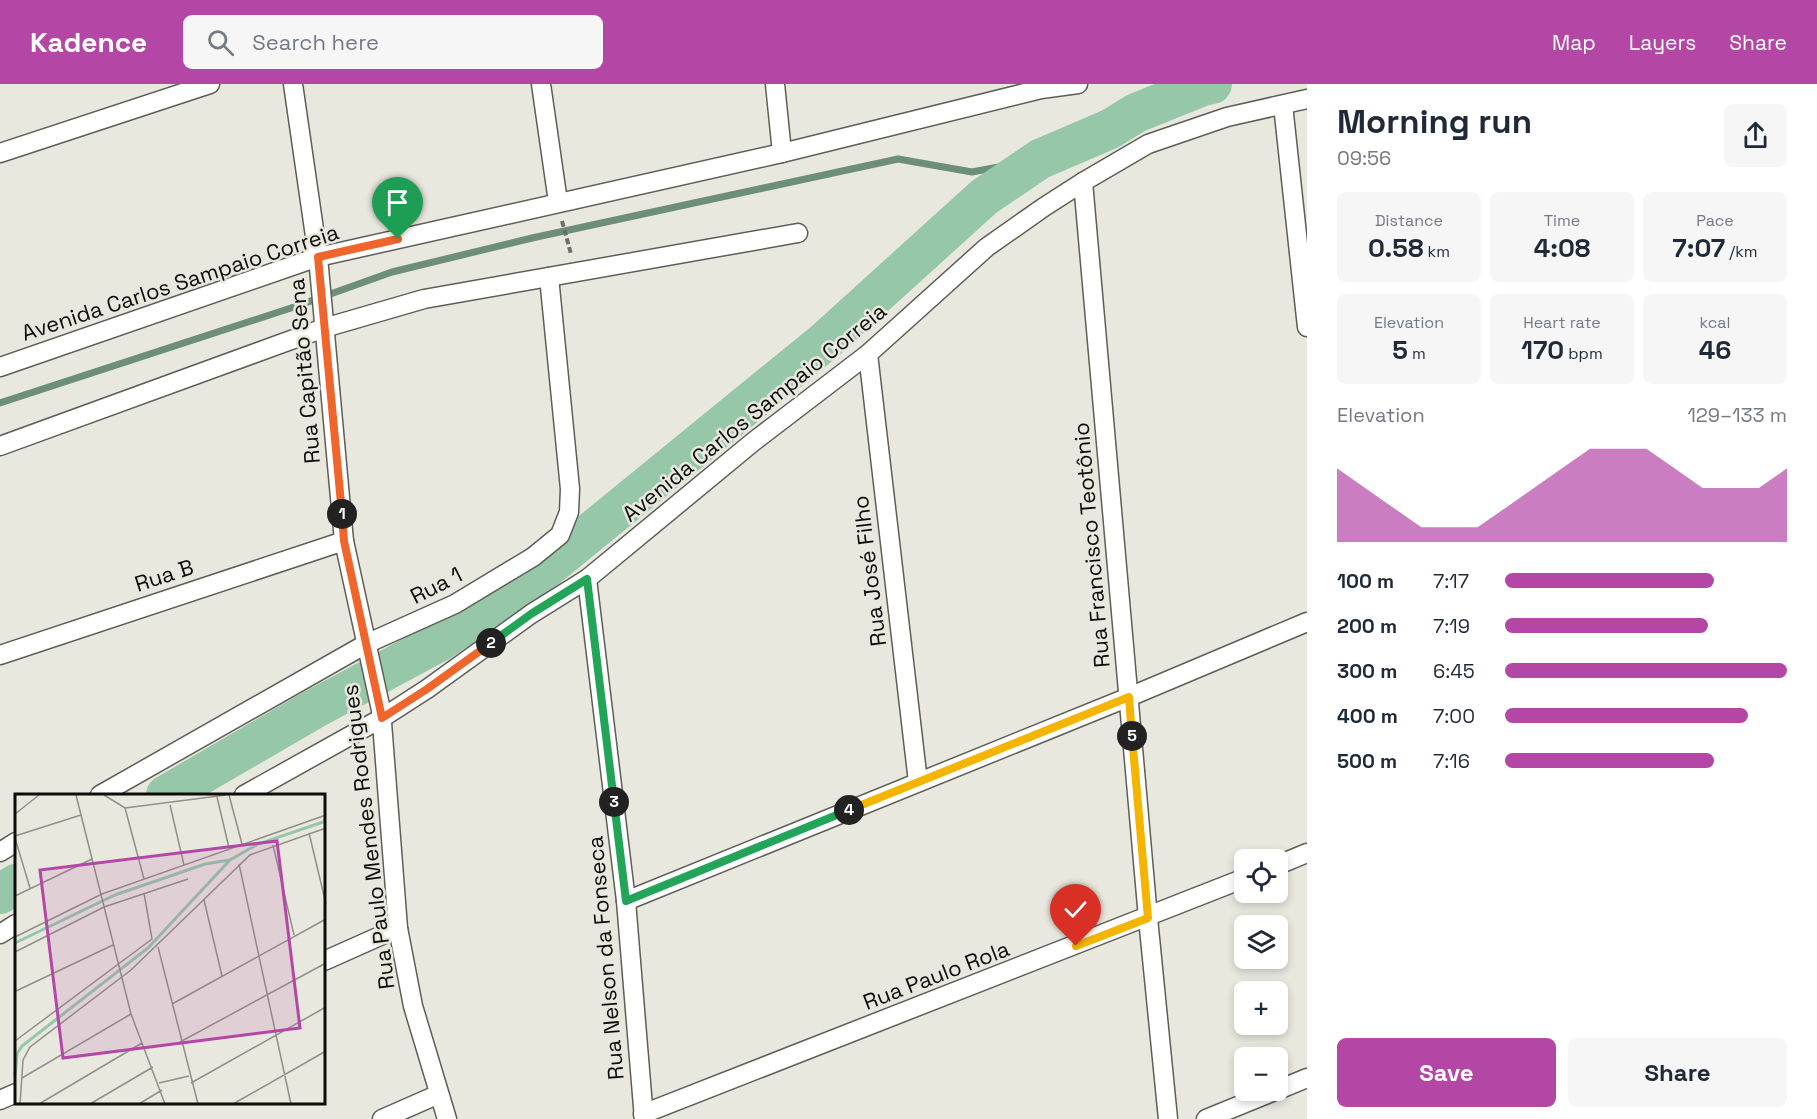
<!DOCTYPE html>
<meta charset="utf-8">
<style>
body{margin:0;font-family:"Space Grotesk",sans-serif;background:#f6f6f7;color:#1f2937;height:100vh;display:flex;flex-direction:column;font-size:22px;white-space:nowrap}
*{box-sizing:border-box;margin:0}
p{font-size:20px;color:#747a83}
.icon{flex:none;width:33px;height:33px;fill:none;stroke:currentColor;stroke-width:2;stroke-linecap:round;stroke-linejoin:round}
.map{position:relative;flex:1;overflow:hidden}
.panel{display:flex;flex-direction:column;background:#fff;width:510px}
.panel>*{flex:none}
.controls{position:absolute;left:1234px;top:765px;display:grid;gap:12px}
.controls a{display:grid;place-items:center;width:54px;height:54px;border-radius:9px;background:#fff;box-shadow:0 3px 9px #0003;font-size:30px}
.pin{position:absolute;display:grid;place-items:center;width:51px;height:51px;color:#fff;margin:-62px -26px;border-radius:50% 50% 50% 0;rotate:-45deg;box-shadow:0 0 6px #0007}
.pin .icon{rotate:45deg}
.km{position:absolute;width:30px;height:30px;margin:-15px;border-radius:50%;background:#222;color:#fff;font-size:16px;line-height:30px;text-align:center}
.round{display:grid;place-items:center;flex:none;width:63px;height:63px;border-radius:9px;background:#f6f6f7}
.overview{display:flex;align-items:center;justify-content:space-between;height:102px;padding:0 30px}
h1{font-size:33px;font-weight:700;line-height:45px}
.figures{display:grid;grid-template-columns:repeat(3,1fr);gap:9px;height:102px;padding:6px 30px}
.figures div{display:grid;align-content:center;border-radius:9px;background:#f6f6f7;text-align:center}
.figures b{font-size:26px;font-weight:700}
.figures small{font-size:16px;font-weight:400}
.figures p{font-size:16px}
.chart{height:168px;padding:12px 30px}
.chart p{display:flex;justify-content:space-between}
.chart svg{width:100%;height:108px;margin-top:6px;fill:#b447a6;opacity:.7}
.action{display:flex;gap:12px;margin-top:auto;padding:12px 30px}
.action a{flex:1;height:69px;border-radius:9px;background:#b447a6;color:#fff;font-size:24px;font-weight:700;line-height:69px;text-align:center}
.action a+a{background:#f6f6f7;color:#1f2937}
ul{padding:0 30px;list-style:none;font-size:20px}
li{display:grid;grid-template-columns:96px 72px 1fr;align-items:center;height:45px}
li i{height:15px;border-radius:8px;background:#b447a6}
header{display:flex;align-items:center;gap:36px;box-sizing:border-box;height:84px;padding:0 30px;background:#b447a6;color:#fff}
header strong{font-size:28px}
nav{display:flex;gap:33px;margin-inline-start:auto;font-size:21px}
.search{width:420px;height:54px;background:#f6f6f7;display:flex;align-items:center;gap:15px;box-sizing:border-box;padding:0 21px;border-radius:9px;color:#747a83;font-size:22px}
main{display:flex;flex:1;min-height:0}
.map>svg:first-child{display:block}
</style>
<header>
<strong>Kadence</strong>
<div class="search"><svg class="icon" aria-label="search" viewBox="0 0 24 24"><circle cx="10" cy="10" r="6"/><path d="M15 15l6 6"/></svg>Search here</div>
<nav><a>Map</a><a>Layers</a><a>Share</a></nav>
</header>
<main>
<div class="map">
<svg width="1307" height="1035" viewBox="0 0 1307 1035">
<rect width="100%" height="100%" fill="#e8e8df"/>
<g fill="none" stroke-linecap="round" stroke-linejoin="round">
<path stroke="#6d8f79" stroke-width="7" d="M0,319L294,223L392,188L532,154L898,75L972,88L1040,75"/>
<g stroke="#96c7a9" stroke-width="40">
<path d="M166,711L314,625L437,559L532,496L824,258L984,113L1040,75L1110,45L1136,29L1203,2L1212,0"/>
<path d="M0,810L16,800"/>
</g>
<g stroke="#5e5e57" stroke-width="21">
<g id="street">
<path d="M293,0L318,173L344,457L381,626L398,844L413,922L447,1035"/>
<path d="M541,0L558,118"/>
<path d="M775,0L782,69"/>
<path d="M1283,21L1307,243"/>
<path d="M0,69L210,0"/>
<path d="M1083,98L1148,834L1168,1035"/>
<path d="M868,270L918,698"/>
<path d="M0,283L318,173L782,69L1041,5L1078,0"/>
<path d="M0,362L324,244L424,215L798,149"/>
<path d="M587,495L626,817L644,1035"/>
<path d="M0,571L344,457"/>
<path d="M100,711L366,560L455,520L533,473L560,451L569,428L570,405L549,193"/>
<path d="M244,711L382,634L427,605L531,530L587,495L753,358L868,270L987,163L1044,123L1083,98L1148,60L1227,33L1307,15"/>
<path d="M0,768L16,758"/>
<path d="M1278,781L1307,769"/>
<path d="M626,817L1129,613L1307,538"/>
<path d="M0,850L16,840"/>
<path d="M324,877L398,844"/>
<path d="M1278,1006L1307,994"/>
<path d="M0,1016L16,1009"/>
<path d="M643,1030L1245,794"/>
<path d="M382,1035L439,1010"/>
<path d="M1206,1035L1277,1006"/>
</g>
</g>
<path stroke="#6f6f6a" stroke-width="4" stroke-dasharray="6 3" stroke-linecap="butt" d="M562,137L571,170"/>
<use href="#street" stroke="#fff" stroke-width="18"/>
</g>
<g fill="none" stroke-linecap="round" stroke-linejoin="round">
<g stroke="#fff" stroke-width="12">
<path id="split-1" d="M342,430L318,173L398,155"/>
</g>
<g stroke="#fff" stroke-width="12">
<path id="split-2" d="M342,430L344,457L382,634L427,605L491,559"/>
</g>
<g stroke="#fff" stroke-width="12">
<path id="split-3" d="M491,559L531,530L587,495L614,718"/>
</g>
<g stroke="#fff" stroke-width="12">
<path id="split-4" d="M614,718L626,817L849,726"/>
</g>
<g stroke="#fff" stroke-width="12">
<path id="split-5" d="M849,726L1129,613L1132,652"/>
</g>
<g stroke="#fff" stroke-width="12">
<path id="split-6" d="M1076,862L1148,834L1132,652"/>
</g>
<use href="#split-1" stroke="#f0652b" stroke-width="8"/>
<use href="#split-2" stroke="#f0652b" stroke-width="8"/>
<use href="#split-3" stroke="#22a559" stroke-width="8"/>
<use href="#split-4" stroke="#22a559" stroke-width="8"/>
<use href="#split-5" stroke="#f5b400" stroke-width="8"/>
<use href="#split-6" stroke="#f5b400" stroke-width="8"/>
</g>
<g text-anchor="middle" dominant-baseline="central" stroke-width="5" stroke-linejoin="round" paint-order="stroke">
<g font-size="22" fill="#0c0c09" stroke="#e8e8df">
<text transform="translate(180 198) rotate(-18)">Avenida Carlos Sampaio Correia</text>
<text transform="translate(304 287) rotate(-95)">Rua Capitão Sena</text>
<text transform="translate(754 328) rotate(-39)">Avenida Carlos Sampaio Correia</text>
<text transform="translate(1091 461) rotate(-95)">Rua Francisco Teotônio</text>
<text transform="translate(869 487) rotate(-97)">Rua José Filho</text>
<text transform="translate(164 491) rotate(-18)">Rua B</text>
<text transform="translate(436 501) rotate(-27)">Rua 1</text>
<text transform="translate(368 753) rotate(-97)">Rua Paulo Mendes Rodrigues</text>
<text transform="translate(605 874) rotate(-95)">Rua Nelson da Fonseca</text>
<text transform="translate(936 891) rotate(-21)">Rua Paulo Rola</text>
</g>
</g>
<g transform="translate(15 710)">
<rect width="310" height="310" fill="#e8e8df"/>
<path fill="none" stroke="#96c7a9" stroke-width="3" d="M0,149L100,101L190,70L215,66M0,281L2,260L7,252L133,154L215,66L243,50L311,27"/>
<path fill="none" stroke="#909089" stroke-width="1.5" d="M61,1L116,220L150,310M89,1L110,14L211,1M214,1L227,50M202,3L214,54M155,11L169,71M110,14L129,85M0,20L24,1M294,39L311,110M0,42L66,21M0,44L15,94M258,51L279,141M224,70L276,310M0,102L77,65M189,106L207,182M0,143L87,100L311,21M143,153L183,310M0,158L89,113L173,85M0,194V223M1,197L98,151M157,210L311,125M0,247L137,145L129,99M165,248L311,169M7,284L116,220M144,289L174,282M176,289L311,213M5,310L8,266L15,253L116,176L235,61L311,34M24,310L127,249M75,310L138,273M124,310L147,296M218,310L311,257"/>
<path fill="#b447a6" fill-opacity="0.15" stroke="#b447a6" stroke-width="3" d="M262,47L285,234L48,264L25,76Z"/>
<rect width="310" height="310" fill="none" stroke="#0c0c09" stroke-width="3"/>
</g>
</svg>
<div class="controls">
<a><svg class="icon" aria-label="locate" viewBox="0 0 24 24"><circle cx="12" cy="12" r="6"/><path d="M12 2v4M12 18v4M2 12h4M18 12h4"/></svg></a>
<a><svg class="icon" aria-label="layers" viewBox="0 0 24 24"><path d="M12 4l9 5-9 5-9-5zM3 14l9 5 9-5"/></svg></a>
<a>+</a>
<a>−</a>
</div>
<div class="pin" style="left:398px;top:155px;background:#1e9e55"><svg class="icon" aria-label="arrive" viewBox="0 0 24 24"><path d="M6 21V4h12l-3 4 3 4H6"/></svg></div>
<div class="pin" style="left:1076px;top:862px;background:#d93025"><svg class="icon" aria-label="check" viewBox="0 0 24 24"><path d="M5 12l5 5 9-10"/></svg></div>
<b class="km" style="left:342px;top:430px">1</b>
<b class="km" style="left:491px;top:559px">2</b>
<b class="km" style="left:614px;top:718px">3</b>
<b class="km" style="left:849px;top:726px">4</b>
<b class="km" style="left:1132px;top:652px">5</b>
</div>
<section class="panel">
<div class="overview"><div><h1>Morning run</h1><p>09:56</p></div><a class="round"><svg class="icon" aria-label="share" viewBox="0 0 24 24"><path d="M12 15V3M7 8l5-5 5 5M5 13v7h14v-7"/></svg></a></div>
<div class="figures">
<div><p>Distance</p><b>0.58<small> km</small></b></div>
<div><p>Time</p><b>4:08</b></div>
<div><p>Pace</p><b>7:07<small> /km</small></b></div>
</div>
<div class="figures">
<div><p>Elevation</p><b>5<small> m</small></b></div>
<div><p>Heart rate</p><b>170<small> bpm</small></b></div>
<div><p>kcal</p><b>46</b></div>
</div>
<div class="chart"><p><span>Elevation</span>129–133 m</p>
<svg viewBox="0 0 160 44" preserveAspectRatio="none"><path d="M0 44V14L10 22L20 30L30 38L40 38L50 38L60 30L70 22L80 14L90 6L100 6L110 6L120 14L130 22L140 22L150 22L160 14V44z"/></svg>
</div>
<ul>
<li><b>100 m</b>7:17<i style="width:74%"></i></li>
<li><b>200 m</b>7:19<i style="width:72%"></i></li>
<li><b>300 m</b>6:45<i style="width:100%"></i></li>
<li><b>400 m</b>7:00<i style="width:86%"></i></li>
<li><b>500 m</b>7:16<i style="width:74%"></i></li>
</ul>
<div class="action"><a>Save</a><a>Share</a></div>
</section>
</main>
